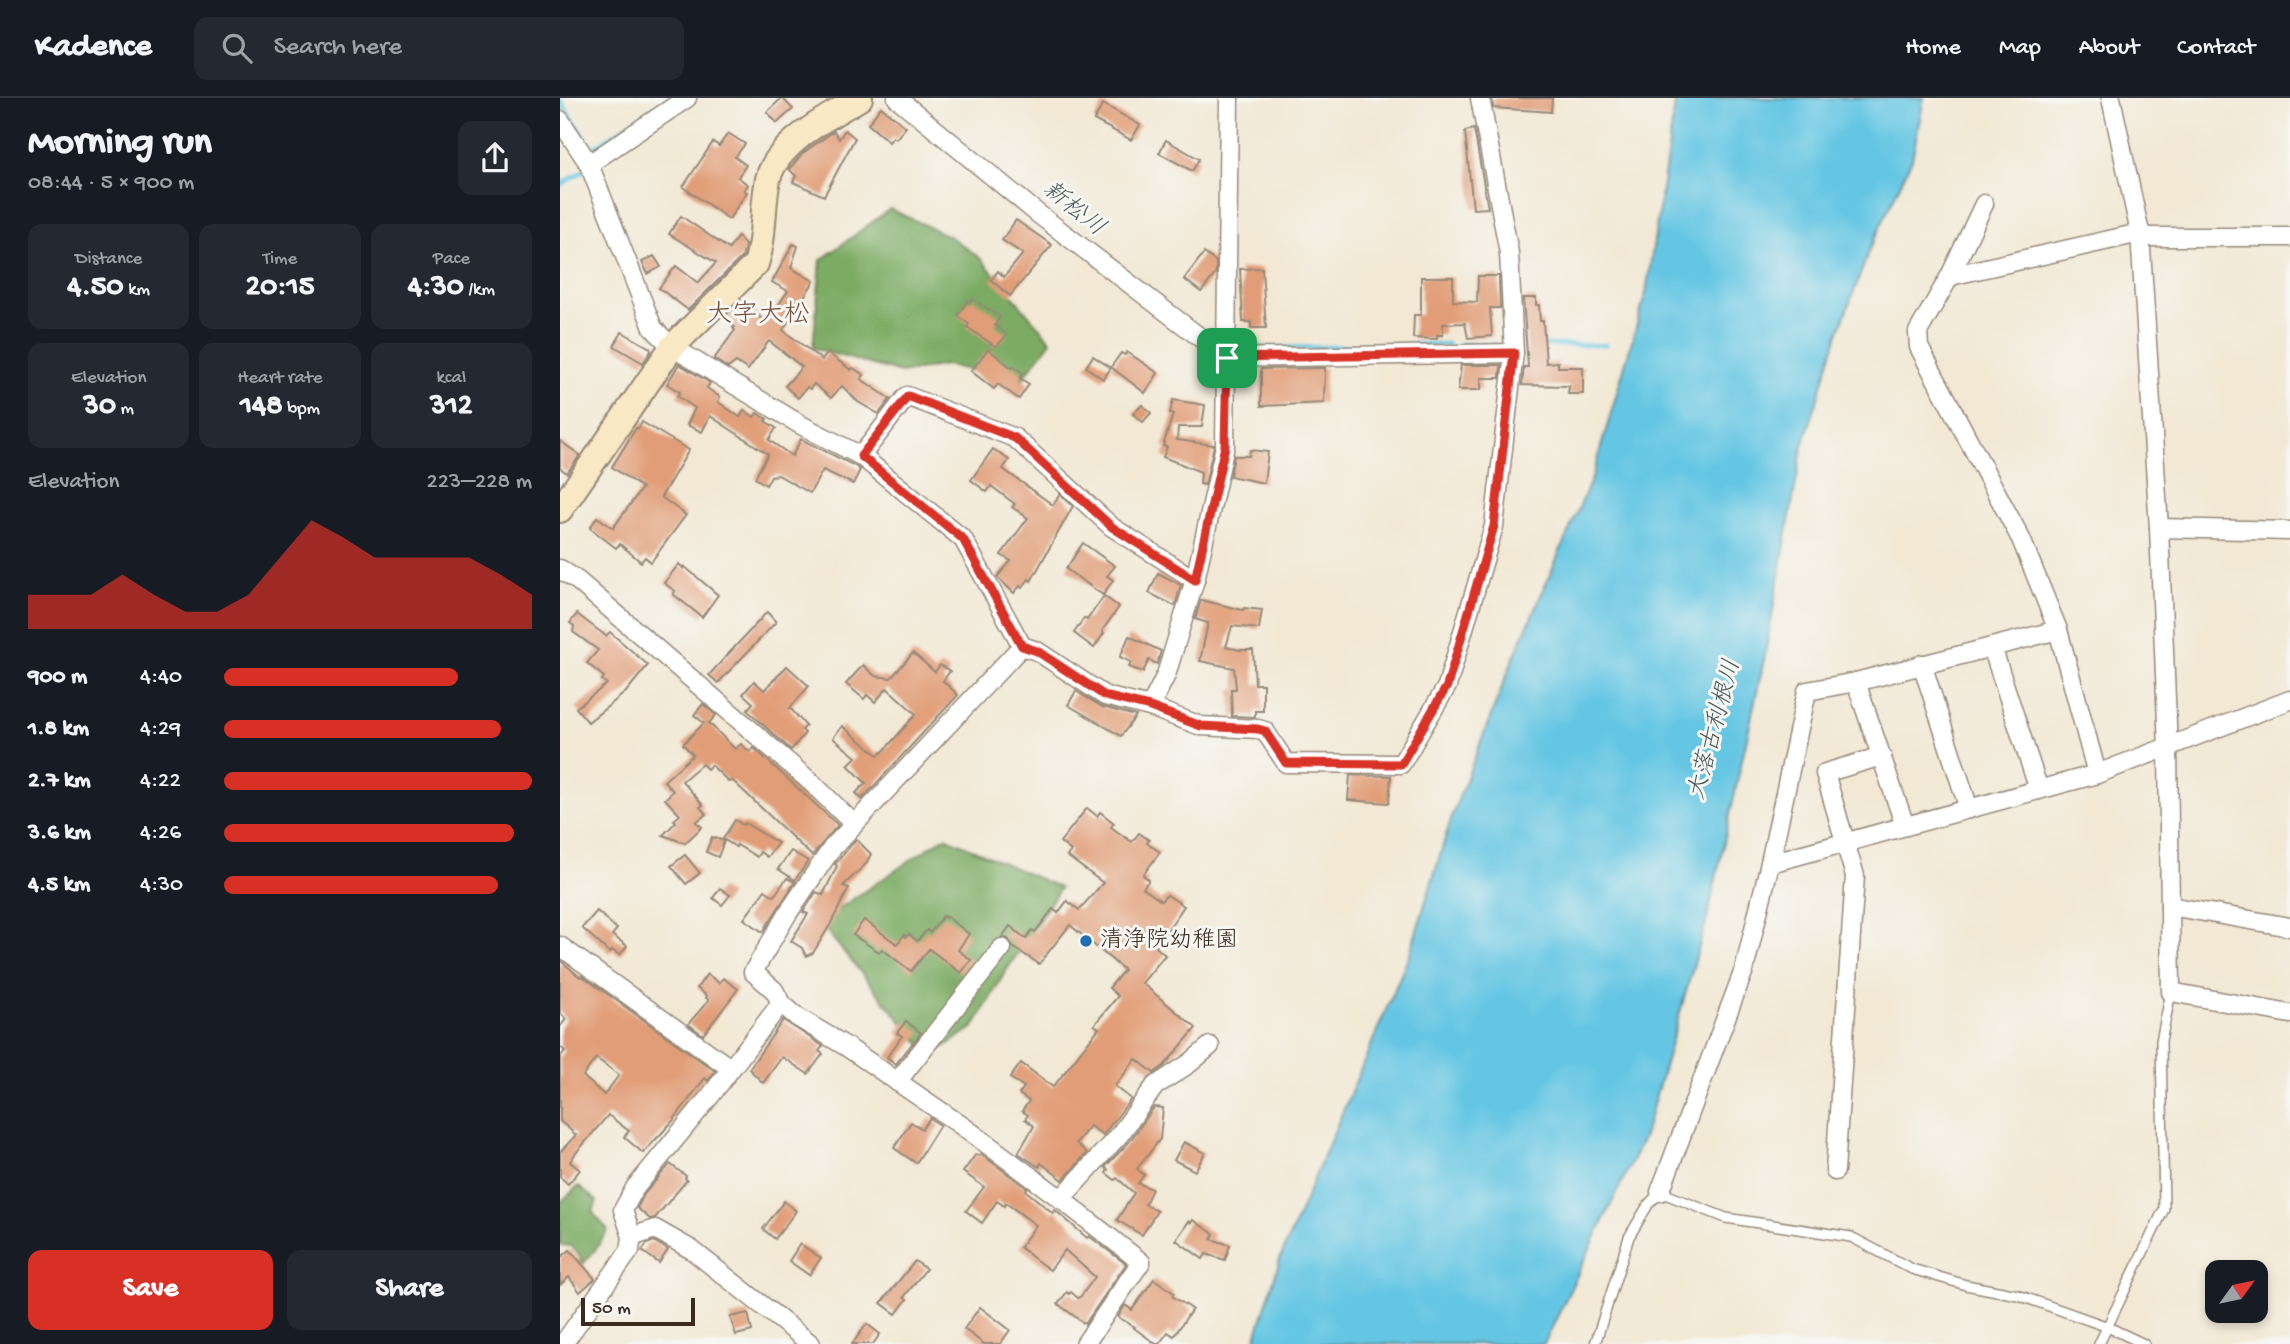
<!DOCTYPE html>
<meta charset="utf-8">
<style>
body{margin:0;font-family:"Gochi Hand","Klee One",sans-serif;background:#242831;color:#f1f3f6;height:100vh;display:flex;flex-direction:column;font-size:26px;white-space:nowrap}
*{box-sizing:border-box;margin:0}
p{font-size:23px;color:#9ea1a6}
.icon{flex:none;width:38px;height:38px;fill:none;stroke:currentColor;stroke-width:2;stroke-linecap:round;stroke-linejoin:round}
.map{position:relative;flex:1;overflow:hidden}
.side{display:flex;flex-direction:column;background:#171b24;width:560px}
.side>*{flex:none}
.needle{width:46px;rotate:57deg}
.tools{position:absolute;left:1645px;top:1162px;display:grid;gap:14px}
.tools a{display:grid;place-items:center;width:63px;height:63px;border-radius:14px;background:#171b24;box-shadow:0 4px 10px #0003;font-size:35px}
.scale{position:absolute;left:21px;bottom:18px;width:114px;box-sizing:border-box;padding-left:7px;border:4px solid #3b2a1e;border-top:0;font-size:19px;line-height:24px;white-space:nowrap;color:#3b2a1e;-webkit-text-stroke:5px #f6f6f2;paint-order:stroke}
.pin{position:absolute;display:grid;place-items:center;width:60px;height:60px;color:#fff;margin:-30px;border-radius:14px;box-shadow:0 4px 10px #0006}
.round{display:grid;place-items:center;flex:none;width:74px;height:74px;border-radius:14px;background:#242831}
.headline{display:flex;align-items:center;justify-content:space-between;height:119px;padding:0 28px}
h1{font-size:38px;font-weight:700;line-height:52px}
.stats{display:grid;grid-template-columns:repeat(3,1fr);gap:10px;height:119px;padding:7px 28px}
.stats div{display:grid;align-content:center;border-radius:14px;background:#242831;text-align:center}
.stats b{font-size:30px;font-weight:700}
.stats small{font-size:19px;font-weight:400}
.stats p{font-size:19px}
.chart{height:196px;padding:14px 28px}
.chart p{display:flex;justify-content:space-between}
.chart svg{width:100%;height:126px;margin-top:7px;fill:#d93025;opacity:.7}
.primary-button{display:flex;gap:14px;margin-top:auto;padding:14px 28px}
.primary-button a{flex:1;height:80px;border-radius:14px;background:#d93025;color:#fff;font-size:28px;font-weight:700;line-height:80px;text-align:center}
.primary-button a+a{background:#242831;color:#f1f3f6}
ul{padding:0 28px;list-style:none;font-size:23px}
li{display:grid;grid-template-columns:112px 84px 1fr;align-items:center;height:52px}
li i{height:18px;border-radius:9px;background:#d93025}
header{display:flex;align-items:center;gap:42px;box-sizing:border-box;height:98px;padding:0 35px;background:#171b24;border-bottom:2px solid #363941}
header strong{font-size:33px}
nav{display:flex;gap:38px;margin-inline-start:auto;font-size:24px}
.search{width:490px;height:63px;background:#242831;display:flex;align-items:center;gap:18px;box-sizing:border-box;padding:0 24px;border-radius:14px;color:#9ea1a6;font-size:26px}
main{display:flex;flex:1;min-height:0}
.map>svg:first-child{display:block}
</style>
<header>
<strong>Kadence</strong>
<div class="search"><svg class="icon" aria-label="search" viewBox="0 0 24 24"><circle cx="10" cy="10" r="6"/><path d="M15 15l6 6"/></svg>Search here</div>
<nav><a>Home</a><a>Map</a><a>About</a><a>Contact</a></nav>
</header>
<main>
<section class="side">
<div class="headline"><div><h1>Morning run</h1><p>08:44 · 5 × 900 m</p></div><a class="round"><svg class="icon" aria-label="share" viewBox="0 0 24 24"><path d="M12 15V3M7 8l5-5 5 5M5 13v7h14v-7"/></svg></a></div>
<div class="stats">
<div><p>Distance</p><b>4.50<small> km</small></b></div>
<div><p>Time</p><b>20:15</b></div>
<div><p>Pace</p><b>4:30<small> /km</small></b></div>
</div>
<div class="stats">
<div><p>Elevation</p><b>30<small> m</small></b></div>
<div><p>Heart rate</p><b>148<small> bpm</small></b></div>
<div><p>kcal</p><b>312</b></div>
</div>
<div class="chart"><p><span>Elevation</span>223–228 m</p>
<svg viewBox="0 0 160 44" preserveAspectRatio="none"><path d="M0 44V32L10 32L20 32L30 25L40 32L50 38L60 38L70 32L80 19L90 6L100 12L110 19L120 19L130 19L140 19L150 25L160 32V44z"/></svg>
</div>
<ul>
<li><b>900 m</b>4:40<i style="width:76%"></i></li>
<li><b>1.8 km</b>4:29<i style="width:90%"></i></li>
<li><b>2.7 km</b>4:22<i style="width:100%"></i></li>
<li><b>3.6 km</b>4:26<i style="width:94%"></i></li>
<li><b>4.5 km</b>4:30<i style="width:89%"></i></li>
</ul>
<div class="primary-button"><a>Save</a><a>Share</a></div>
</section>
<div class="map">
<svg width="1730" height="1246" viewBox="0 0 1730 1246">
<rect width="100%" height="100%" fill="#f6f6f2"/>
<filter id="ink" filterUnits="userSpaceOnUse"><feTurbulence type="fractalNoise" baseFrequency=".0143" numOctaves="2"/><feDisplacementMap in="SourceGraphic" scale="14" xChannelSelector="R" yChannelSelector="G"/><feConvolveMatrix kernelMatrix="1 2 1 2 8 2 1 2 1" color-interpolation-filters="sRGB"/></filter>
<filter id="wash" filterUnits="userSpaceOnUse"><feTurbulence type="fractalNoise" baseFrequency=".00686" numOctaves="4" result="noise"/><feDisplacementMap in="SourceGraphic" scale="28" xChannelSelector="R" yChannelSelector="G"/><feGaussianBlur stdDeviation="1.57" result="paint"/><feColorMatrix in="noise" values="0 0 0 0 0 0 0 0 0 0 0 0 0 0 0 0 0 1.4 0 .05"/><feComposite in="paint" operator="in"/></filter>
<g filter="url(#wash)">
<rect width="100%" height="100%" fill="#f2e8d4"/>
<g fill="#7cab64" stroke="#5c6a41" stroke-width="2">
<path d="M330,111L391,139L421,161L491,243L461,283L386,267L341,275L253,250L261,162Z"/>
<path d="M385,739L500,790L441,881L414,929L370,958L259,824Z"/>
<path d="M18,1088L37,1103L33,1115L48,1132L35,1152L18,1172L21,1159L11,1148L0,1147V1105Z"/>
</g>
<path fill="#65c6e3" stroke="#507880" stroke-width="2" d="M1116,0H1364L1352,61L1309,153L1278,236L1242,351L1204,562L1147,821L1084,1038L984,1246H694L720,1161L849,858L893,715L952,564L1032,380L1086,195Z"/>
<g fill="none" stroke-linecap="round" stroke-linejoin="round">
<g stroke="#65c6e3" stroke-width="4.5">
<path d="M0,2L32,51L109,0"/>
<path d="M0,87L23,73"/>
<path d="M900,246L934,247"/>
<path d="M981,247H1046"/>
<path d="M677,251L888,246"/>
</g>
</g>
<g id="blocks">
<g fill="#e19d77" fill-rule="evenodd">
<path d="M222,0L233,11L217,25L207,14Z"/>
<path d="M932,0H992L991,14L933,10Z"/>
<path d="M543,6L580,27L571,42L534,22Z"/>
<path d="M321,9L346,29L336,41L333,39L329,44L308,26Z"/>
<path d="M914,31L928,110L913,111L905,33Z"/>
<path d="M285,32L295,40L264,98L233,84L236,78L229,71L243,55L274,33L279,41Z"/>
<path d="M168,35L185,46L175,59L186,67L178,79L188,87L184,92L187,94L169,121L123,89L153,44L159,48Z"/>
<path d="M606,42L639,61L632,73L599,55Z"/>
<path d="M121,118L169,151L178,138L185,147L183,158L128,212L99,190L116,168L138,185L156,165L109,136Z"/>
<path d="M456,122L492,147L450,198L431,182L438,173L444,179L463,156L442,142Z"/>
<path d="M233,146L238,148L231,170L254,183L223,232L262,262L268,255L291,272L293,270L304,277L301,281L330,301L319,316L298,304L282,288L271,300L254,286L250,291L247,289L238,300L225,288L242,269L209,243L188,272L176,264L168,270L154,261L175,232L173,230L175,229L164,219L181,202L206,225L228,193L212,184Z"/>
<path d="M644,155L656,164V175L641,194L624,181Z"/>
<path d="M94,158L101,169L88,176L82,164Z"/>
<path d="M702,170L706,230H691V224H683L680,171Z"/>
<path d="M918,178H939L940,210H930L932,238L908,240L905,225L883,226V237H877V241L853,240L854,217H861V179H893V203L917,204Z"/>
<path d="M963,200H976V207H979L980,223H983L986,265L998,264V269H1023V296H1008L1009,288L962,287L964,269H968Z"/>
<path d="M413,201L440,219L435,227L447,237L436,249L407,229L409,226L398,218L408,202L410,204Z"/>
<path d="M62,234L90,250L91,253L83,265L54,248Z"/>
<path d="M428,251L452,270L453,268L463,275L460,280L469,286L459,301L438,286L434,291L411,273Z"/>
<path d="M567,254L598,275L585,295L551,269L561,255L565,257Z"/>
<path d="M533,258L551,270L543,281L526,269Z"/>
<path d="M119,266L150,285L147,290L160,299L158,304L180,319L184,312L194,319L197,315L207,321L205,323L216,330L209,342L232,358L241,341L295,368L300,372L293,386L263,372L250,395L218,377L211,378L206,387L195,380L208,356L150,318L142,334L127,327L135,310L117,298L120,294L107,286Z"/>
<path d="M901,267H941L940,280H921V292H898Z"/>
<path d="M765,270L764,305L701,308V271Z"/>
<path d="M613,302L645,307L642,329H618L617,342L654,347L645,387L640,386L641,374L603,359L607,349L603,348L613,316L610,315Z"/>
<path d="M582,307L591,315L583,324L573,316Z"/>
<path d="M82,324L129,352L101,399L126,417L91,464L85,459L81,464L60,446L56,450L30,430L37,419L53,430L82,390L52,369L76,330L78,331Z"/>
<path d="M0,343L20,357L7,375L0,370Z"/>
<path d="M433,351L449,362L443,371L493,407L500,396L513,408L471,483L469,481L462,490L460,488L454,495L437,479L451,463L441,457L468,420L452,409L455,406L431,388L427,394L411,382Z"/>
<path d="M690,352L708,354L704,385L670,378L674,358H689Z"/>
<path d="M523,445L555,468L547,478L553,482L543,497L506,471Z"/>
<path d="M119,466L123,470L124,468L158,497L142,519L113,496L115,493L104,485Z"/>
<path d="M598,475L621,487L615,508L589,495Z"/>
<path d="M544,498L559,509L542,533L544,535L534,550L514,535L524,520L527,522Z"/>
<path d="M641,502L683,512L684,510L702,512L699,531L672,528L666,549L680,552H693L695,586H703V613H695V619L672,618L671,591H676L674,570L640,563L648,525L635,521Z"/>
<path d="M207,514L216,524L158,585L149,577Z"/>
<path d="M17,516L46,538L50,534L88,567L66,594L28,624L16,610L47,586L42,582L44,579L27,565L38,552L13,534L14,528L10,525Z"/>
<path d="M569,538L601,553L597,566L589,562L583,574L569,569L571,564L560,559Z"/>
<path d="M353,555L375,574L380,567L390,573L383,583L398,597L302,701L296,695L306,685L288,667L296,659L273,640L282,628L318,657L321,654L322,655L356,616L327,590L315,604L307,597L304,601L286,586L303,567L315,578L331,580Z"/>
<path d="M227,568L249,588L230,610L246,628L242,632L245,635L231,652L187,612L193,605L183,596L194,583L204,592Z"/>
<path d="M516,593L542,609L576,618L561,638L508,607Z"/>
<path d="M143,606L156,617L149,625L175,651L181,646L190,654L194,650L278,727L252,758L172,682L169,684L151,667L147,671L142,666L122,683L143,707L140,709L146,716L136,724L142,729L125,745L103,737L116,724L114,722L120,717L105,701L113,693L104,683L133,657L123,646L144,625L134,617Z"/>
<path d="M790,677L831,678L829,705L788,702Z"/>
<path d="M527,710L537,718L540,714L554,725L551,729L572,744L579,735L589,742L587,745L600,754L583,777L589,782L583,790L601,803L607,797L624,808L596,849L605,857L582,885L636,930L604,968L594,975L576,961L555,988L571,1001L543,1037L530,1028L516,1045L527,1055L503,1082L481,1065L479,1069L458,1055L474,1028L465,1021L468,1017L462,1013L469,1003L459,996L464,989L450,980L461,965L493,989L539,930L534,927L558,898L549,890L564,872L510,827L479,866L453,849L448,841L442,839L450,828L466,841L472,832L475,834L493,811L498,815L507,803L519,812L543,785L507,758L511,753L500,744Z"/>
<path d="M175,722L183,727L185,725L218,745L207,759L200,754L197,759L177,747L176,749L163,741Z"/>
<path d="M152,739L164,743L158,759L146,754Z"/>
<path d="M296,741L311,756L306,766L283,788L289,790L270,827L253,855L246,858L242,850L231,843L248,816L243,814L256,794L263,797L277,768L275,766Z"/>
<path d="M231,753L248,763L235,782L218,771Z"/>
<path d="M125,757L140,775L126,786L111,768Z"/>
<path d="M227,780L235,784L203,834L184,821L205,792L214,798Z"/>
<path d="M160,790L170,797L162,807L153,800Z"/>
<path d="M37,813L57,831L52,837L67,848L60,857L52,852L50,855L22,830Z"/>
<path d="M383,818L385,820L386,818L409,836L398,852L411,862L401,875L369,851L351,873L322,851L319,854L293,837L304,822L337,846L344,837L346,839L349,836L357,843L367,832L370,835Z"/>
<path d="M0,862L20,879L22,878L155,973L148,983L145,980L112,1024L83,1055L64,1039L69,1033L48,1017L15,1056L10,1064L20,1072L8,1086L0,1079V1054L16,1037L0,1023V959L5,953L0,949V929L6,921L0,915ZM36,960L59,977L44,997L23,978Z"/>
<path d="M147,876L159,885L163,880L178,891L143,937L128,926L149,902L146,900L147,898L137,890Z"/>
<path d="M223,922L263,948L259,953L263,956L248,976L222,959L203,985L189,971Z"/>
<path d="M346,923L361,935L336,966L327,959L342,938L337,935Z"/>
<path d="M594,1009L603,1010L600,1041L577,1071L584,1077L578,1085L592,1091L585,1106L597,1113L582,1137L557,1122L574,1095L557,1080L555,1082L546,1075L548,1072L545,1069L569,1044Z"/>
<path d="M370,1020L380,1027L356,1065L334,1050L351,1024L362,1031Z"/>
<path d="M624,1044L645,1055L635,1073L614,1062Z"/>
<path d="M416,1056L419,1058L421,1056L467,1090L466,1093L493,1115L495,1112L527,1140L529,1138L566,1166L525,1226L498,1206L507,1194L509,1196L511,1194L518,1200L521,1198L535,1179L505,1152L490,1172L476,1162L460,1149L476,1127L446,1105L444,1108L437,1103L422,1125L406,1113L424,1089L403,1074Z"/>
<path d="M110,1066L126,1078L125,1080L127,1082L95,1120L90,1121L77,1110L84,1096Z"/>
<path d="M224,1103L236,1113L215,1141L203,1131Z"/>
<path d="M633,1122L654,1136L651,1141L670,1147L665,1162L646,1156L643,1161L616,1142L629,1123L631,1125Z"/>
<path d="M94,1143L108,1152L99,1165L82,1153L87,1146Z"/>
<path d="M240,1146L261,1160L249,1177L229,1163Z"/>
<path d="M10,1152L35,1181L20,1194L9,1179L0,1187V1160Z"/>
<path d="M355,1163L366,1171L344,1199L347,1201L336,1216L321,1205Z"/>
<path d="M594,1181L614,1195L612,1198L632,1211L614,1238L608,1234L599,1246H596L574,1230L575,1229L558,1219L565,1207L572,1212Z"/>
<path d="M420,1209L450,1232L440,1246H424L404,1231Z"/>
<path d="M188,1215L192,1233L176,1237L170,1219Z"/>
<path d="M307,1226L320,1236L313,1246H292Z"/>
</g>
</g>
</g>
<g filter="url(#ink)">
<use href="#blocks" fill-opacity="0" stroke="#968979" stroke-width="2"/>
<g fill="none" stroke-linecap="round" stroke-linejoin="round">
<g stroke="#968979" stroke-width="12">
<g id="service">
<path d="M1035,1246L1069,1139L1088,1107L1100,1094L1166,1120L1291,1139L1352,1171L1406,1187L1458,1197L1548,1229L1584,1246"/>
<path d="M1539,1246L1604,1111L1601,943L1611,894"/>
</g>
</g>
<g stroke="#968979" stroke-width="21">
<g id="minor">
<path d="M337,0L477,115L667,260L954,255"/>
<path d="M1551,0L1580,135L1599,430L1608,650L1611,894L1730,916"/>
<path d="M0,22L29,66L93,230L112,249L241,327L301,358L403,441L462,548L477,553L545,598L590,609L641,628L698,631L705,633L726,665L841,666L887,588L934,428L954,255L949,155L920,0"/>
<path d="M29,66L127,0"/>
<path d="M1424,106L1390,178L1358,234L1359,249L1461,441L1498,532L1537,676"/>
<path d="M1390,178L1580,135L1589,139H1730"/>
<path d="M301,358L347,298L455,340L552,429L635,482"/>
<path d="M1599,430L1730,433"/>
<path d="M0,471L18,483L252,685L294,726"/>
<path d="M462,548L272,750L228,815L193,874L214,892L221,905L237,919L287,949L408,1032L501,1101L581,1164L525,1246"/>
<path d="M1432,549L1479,692"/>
<path d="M1362,566L1409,711"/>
<path d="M1296,584L1345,728"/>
<path d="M590,609L606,577L635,482L665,348L669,0"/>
<path d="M1210,765L1537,676L1730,602"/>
<path d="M1610,808L1730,829"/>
<path d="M0,848L170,970"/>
<path d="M337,984L442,850"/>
<path d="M1275,1073L1295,778L1265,675L1322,658"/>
<path d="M1100,1094L1184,872L1210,765L1247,593L1296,584L1498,532"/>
<path d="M501,1101L560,1036L595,988L630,965L650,948"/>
<path d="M72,1139L95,1131L132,1152L251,1246"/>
<path d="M3,1246L70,1152L72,1139L63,1112L75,1090L151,997L221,905"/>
</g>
</g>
<g stroke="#968979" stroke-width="28">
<path id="secondary" d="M0,412L112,249L196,166C205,139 202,109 208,81C217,44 271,18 300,0"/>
</g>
<use href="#service" stroke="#fff" stroke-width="9"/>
<use href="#minor" stroke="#fff" stroke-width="18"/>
<use href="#secondary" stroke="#f8e8c3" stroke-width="24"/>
</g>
</g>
<g fill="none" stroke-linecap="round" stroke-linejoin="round" filter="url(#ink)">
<g stroke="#fff" stroke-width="14">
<path id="route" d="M954,255L934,428L887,588L841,666L726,665L705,633L698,631L641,628L590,609L545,598L477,553L462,548L403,441L301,358L348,298L455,340L552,429L635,482L665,348L667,260Z"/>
</g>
<use href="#route" stroke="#d93025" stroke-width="9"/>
</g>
<circle fill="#1f6fb2" stroke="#f6f6f2" stroke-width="2.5" cx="526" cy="843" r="7"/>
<g text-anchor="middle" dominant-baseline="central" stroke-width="6" stroke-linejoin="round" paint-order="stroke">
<g font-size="23" fill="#3b2a1e" stroke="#f6f6f2" text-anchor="start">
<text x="540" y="843">清浄院幼稚園</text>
</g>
<g font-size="24" font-style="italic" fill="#485959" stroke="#f6f6f2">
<text transform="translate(513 112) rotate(39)">新松川</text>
<text transform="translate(1156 632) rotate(-75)">大落古利根川</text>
</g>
<g font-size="26" fill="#75523d" stroke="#f6f6f2">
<text x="198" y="218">大字大松</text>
</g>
</g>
</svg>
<div class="tools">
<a><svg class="needle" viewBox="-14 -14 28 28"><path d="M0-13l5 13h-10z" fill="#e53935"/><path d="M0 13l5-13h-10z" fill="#9ea1a6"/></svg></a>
</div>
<div class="scale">50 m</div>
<div class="pin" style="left:667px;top:260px;background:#1e9e55"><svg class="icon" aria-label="arrive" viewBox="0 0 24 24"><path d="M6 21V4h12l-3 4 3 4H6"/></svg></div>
</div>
</main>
